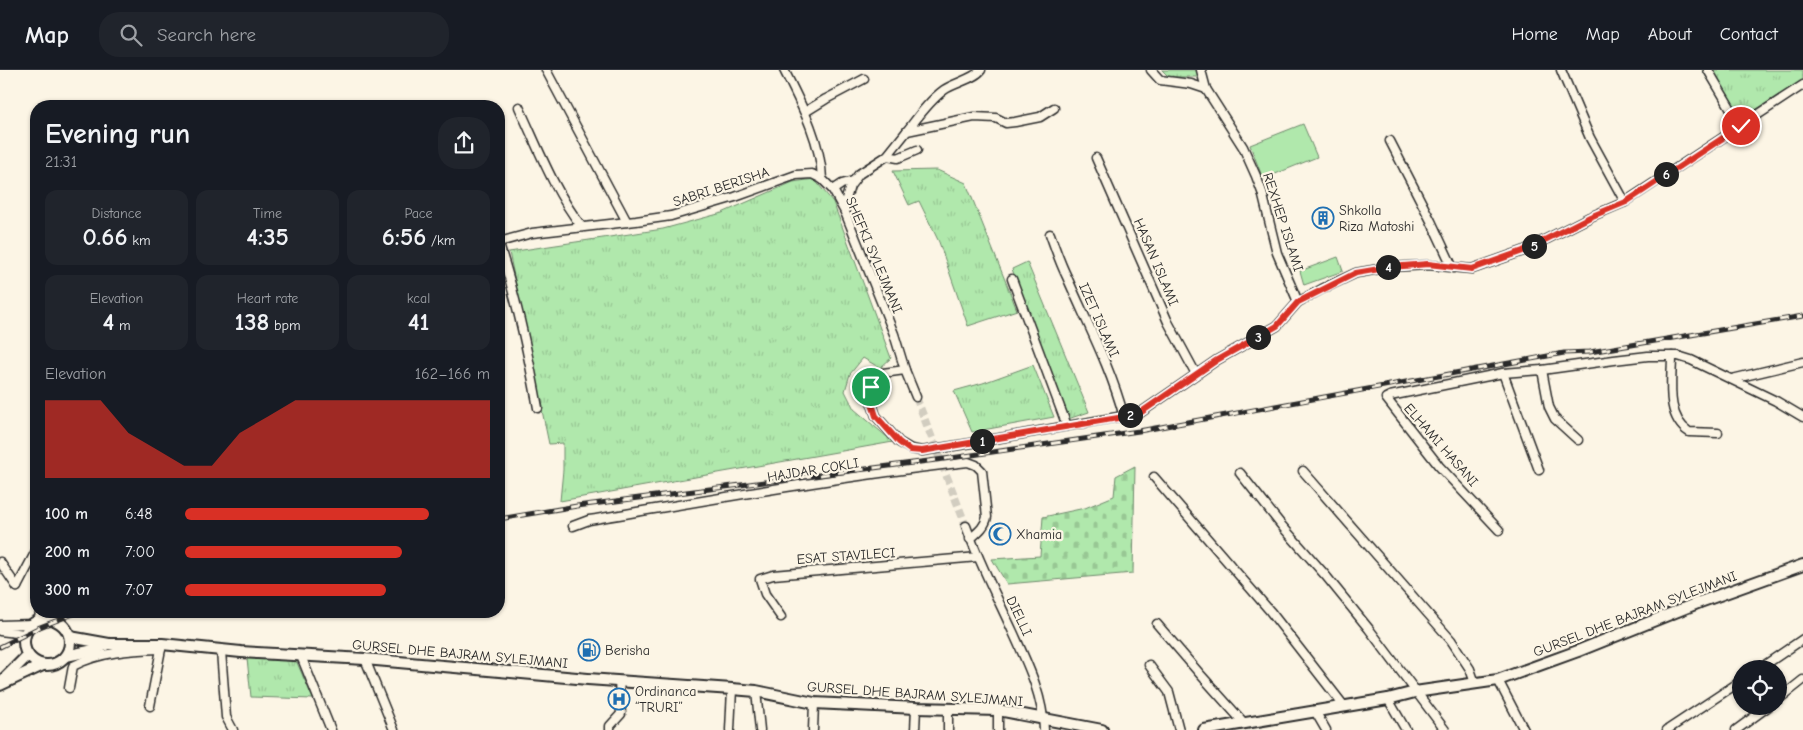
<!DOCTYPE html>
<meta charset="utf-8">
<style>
body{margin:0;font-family:"Comic Neue",sans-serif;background:#20242c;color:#f1f3f6;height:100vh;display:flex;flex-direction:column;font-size:19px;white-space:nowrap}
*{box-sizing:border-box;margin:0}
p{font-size:16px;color:#9ea1a6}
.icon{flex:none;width:28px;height:28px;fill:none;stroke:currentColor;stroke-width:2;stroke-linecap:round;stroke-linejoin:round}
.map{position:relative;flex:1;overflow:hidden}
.panel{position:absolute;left:30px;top:30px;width:475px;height:518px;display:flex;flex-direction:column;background:#171b24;border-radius:20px;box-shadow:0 1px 4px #0004}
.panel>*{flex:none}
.tools{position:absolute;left:1732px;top:590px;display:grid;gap:10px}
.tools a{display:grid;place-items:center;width:55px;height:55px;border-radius:50%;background:#171b24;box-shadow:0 1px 4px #0004;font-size:25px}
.pin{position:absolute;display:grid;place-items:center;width:42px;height:42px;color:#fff;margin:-21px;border:2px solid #fff;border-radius:50%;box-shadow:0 1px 5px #0007}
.km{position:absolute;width:25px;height:25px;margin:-12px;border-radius:50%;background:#222;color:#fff;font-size:14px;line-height:25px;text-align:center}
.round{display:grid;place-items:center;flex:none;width:52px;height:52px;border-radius:20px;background:#20242c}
.overview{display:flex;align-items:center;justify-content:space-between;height:85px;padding:0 15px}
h1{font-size:28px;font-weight:700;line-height:38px}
.figures{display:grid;grid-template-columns:repeat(3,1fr);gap:8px;height:85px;padding:5px 15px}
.figures div{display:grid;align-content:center;border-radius:12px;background:#20242c;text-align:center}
.figures b{font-size:25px;font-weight:700}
.figures small{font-size:14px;font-weight:400}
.figures p{font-size:14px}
.chart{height:140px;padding:10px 15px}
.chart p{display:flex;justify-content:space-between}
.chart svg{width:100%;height:90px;margin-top:5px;fill:#d93025;opacity:.7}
ul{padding:0 15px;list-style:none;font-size:16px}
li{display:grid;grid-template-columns:80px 60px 1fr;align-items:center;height:38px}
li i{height:12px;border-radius:6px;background:#d93025}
header{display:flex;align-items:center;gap:30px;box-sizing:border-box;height:70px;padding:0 25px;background:#171b24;border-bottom:1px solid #363941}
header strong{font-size:24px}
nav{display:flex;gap:28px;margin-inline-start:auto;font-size:18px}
.search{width:350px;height:45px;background:#20242c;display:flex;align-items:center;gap:12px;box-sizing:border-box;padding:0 18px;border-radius:20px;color:#9ea1a6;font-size:19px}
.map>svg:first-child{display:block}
</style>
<header>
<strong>Map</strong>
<div class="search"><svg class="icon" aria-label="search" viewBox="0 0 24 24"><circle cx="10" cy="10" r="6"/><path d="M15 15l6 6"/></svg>Search here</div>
<nav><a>Home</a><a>Map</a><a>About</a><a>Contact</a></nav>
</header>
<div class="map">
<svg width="1803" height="660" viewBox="0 0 1803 660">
<defs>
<pattern id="grass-tufts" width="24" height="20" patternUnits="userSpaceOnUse" patternTransform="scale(1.25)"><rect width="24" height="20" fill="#b0e8ac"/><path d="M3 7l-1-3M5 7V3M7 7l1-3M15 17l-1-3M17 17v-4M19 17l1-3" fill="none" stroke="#98c794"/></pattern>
<pattern id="cemetery-stones" width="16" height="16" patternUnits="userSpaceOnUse" patternTransform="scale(1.25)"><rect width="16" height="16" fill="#b0e8ac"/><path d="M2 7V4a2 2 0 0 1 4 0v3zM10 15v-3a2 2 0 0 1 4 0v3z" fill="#98c794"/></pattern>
</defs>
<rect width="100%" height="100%" fill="#fcf5e5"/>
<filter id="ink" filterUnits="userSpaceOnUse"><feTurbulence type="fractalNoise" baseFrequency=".02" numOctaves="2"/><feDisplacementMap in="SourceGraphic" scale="10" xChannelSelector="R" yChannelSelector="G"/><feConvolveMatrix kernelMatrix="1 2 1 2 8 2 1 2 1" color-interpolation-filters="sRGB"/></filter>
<g filter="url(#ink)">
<g fill="url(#grass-tufts)" stroke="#6e8a6c">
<path d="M1162,0H1198L1201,7H1169Z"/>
<path d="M1702,0H1803V11L1746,46L1737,56Z"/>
<path d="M937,100L966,113L1017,240L968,256L939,172L919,131L909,135L893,101Z"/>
<path d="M814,109L833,132L891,288L880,298L863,288L850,304L845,321L854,339L893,372L560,431L563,400V373L549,374L509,182L663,159L722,143L793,112Z"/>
<path d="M1027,192L1089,342L1068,349L1012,199Z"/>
<path d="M1033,295L1054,347L972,362L954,321L983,313Z"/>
<path d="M247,588H295L313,629L251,627Z"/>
</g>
<path fill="url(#cemetery-stones)" stroke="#6e8a6c" d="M1135,396L1133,503L1007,514L992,489L1040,486L1043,447L1085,438L1114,426L1116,406Z"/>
<g fill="#b0e8ac" stroke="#6e8a6c">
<path d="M1303,54L1317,87L1263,109L1250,75Z"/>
<path d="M1338,187L1343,201L1304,215L1300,201Z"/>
</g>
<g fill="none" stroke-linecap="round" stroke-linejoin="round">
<path stroke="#d2cdc0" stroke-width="8" stroke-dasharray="8 4" stroke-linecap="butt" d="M916,327L966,456"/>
<g stroke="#2b2b2b" stroke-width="11">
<g id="minor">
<path d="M546,0L627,152"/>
<path d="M784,0C801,34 821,71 822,109"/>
<path d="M1151,0L1160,10L1191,14L1206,19"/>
<path d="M1201,0L1206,19L1243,77L1256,106L1262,122L1277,183L1298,232"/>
<path d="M1561,0L1590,68L1625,132"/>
<path d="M1708,0L1741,56"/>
<path d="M519,37C538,78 554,121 582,157"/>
<path d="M805,42L826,29L864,9"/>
<path d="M907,61C918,47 929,31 944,20C954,13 974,9 981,0"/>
<path d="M1390,71L1431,151L1453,198"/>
<path d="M887,86L898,88L917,80"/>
<path d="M1096,88L1168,252L1196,304"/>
<path d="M833,120L842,114L853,111"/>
<path d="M845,142L846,129L850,116L859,104L887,86L907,61L974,47L996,48L1006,53L1015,52L1040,47L1054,38"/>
<path d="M1050,164C1055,178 1060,193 1067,207C1087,253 1111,298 1124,347"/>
<path d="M499,172L532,163L636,151L671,146L735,127L796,105L812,104L822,109L833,120L845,142L894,264L905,300L916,327"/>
<path d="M499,175C517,229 528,282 538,338"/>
<path d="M1012,209L1067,356"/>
<path d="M1672,286C1672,311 1665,346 1689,362L1718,363"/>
<path d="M905,300L883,303L874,309L871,317L870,328L876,346L899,372L911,379L922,381L972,373L1140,343L1217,290L1277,256L1298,232L1322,219L1356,203L1391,197L1428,195L1472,199L1523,181L1590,147L1625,132L1803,15"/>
<path d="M1542,300L1549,337L1555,349L1578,370"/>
<path d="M1503,303L1539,400"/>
<path d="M1732,309L1803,292"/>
<path d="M1303,401L1451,570L1470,599L1475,613"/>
<path d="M1240,403L1282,456L1326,506L1369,559L1445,660"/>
<path d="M1154,407L1270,541L1344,636"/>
<path d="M573,456L589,450C715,429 841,406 968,392L976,395L982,401L987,447C985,457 978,462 970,469"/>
<path d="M966,456C979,492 997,527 1013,562C1027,593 1043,625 1044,660"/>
<path d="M1499,460L1439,396L1386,328L1390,326L1503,303L1542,300L1614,290L1648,286H1678L1691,290L1776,331L1803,347"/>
<path d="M0,492L17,517"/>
<path d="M17,517L36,481"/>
<path d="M50,541L51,549"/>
<path d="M781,547L765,524L760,509L773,505L978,487"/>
<path d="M39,550L40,541"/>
<path d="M1157,554L1200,604L1244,653"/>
<path d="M0,555L33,554"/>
<path d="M0,561L25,564"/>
<path d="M221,581L226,647L233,660"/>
<path d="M301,586L331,660"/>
<path d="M365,589L394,660"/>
<path d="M1149,595L1169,622L1179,660"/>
<path d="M1759,599L1803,569"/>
<path d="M1498,610L1524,660"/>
<path d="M69,618L73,596C100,582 130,580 161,579"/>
<path d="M756,621L760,660"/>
<path d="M1388,629L1406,660"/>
<path d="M1779,629L1803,610"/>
<path d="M150,636L162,574"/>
<path d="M1315,641L1326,660"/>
<path d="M610,660V656L621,644L619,611"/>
<path d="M730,660L732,619"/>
<path d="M813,660L814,633"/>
<path d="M915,660L916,638"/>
<path d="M948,660V638"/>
<path d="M998,660V640"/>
<path d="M1667,660L1741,611"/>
<path d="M1736,660L1769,636"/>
</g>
</g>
<g stroke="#2b2b2b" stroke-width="14">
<g id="tertiary">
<circle cx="47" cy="572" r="23"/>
<path d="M70,567L109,574H162L241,582L365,589L588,609L732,619L756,621L814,633L916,638L998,640L1102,660"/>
<path d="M66,586L94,580L108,574"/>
<path d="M0,613L28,585"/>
<path d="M0,615L43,595"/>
<path d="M1204,660L1388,629L1415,622L1498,610L1578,581L1700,532L1803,495"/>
</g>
</g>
<use href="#minor" stroke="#fcf5e5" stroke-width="8"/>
<use href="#tertiary" stroke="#fcf5e5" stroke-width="10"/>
<g stroke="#2b2b2b" stroke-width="5">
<g id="rail">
<path d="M499,449L577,436L944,389L1139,361L1564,283L1590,282L1803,246"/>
<path d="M0,577L40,557L81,541"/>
</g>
</g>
<use href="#rail" stroke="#fcf5e5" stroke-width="3" stroke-dasharray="9" stroke-linecap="butt"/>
</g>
</g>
<g fill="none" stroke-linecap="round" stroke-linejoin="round" filter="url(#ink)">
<g stroke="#fff" stroke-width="10">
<path id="route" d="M871,317L870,328L876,346L899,372L910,380L922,381L1124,347L1140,343L1217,290L1277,256L1298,232L1356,203L1391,197L1428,194L1472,199L1523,181L1590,147L1626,132L1741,56"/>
</g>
<use href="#route" stroke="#d93025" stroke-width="6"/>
</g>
<defs>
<g id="building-ring" transform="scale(1.125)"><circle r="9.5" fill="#fcf5e5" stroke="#1f6fb2" stroke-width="1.5"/><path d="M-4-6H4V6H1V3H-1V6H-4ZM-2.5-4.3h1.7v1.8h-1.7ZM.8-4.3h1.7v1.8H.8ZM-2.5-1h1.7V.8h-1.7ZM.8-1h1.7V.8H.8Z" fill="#1f6fb2"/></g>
<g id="mosque-ring" transform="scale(1.125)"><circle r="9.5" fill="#fcf5e5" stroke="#1f6fb2" stroke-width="1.5"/><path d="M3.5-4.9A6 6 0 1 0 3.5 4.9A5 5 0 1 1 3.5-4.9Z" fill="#1f6fb2"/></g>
<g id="fuel-ring" transform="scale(1.125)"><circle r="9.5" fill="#fcf5e5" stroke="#1f6fb2" stroke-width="1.5"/><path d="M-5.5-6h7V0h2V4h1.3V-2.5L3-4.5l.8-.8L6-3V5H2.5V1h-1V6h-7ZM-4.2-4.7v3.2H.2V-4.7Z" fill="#1f6fb2"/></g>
<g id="hospital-ring" transform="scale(1.125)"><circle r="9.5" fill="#fcf5e5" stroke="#1f6fb2" stroke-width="1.5"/><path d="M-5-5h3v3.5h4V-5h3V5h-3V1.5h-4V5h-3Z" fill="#1f6fb2"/></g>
</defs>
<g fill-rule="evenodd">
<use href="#building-ring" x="1323" y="148"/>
<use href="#mosque-ring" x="1000" y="464"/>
<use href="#fuel-ring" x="589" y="580"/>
<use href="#hospital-ring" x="619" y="629"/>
</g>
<g text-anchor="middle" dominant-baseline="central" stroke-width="4.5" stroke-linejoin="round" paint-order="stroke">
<g font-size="14" fill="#2b2b2b" stroke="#fcf5e5">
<text transform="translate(721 117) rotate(-18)">SABRI BERISHA</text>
<text transform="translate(1283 152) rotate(72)">REXHEP ISLAMI</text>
<text transform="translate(874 185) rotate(67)">SHEFKI SYLEJMANI</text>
<text transform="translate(1156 192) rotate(67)">HASAN ISLAMI</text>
<text transform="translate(1099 250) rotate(66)">IZET ISLAMI</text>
<text transform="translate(1441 375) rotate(49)">ELHAMI HASANI</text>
<text transform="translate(813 400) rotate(-9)">HAJDAR COKLI</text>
<text transform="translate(846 486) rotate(-4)">ESAT STAVILECI</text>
<text transform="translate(1635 544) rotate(-21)">GURSEL DHE BAJRAM SYLEJMANI</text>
<text transform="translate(1019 546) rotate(65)">DIELLI</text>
<text transform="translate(460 584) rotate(5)">GURSEL DHE BAJRAM SYLEJMANI</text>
<text transform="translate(915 624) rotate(4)">GURSEL DHE BAJRAM SYLEJMANI</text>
</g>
<g font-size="14" fill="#2b2b2b" stroke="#fcf5e5" text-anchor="start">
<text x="1339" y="140">Shkolla<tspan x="1339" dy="16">Riza Matoshi</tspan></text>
<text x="1016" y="464">Xhamia</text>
<text x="605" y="580">Berisha</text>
<text x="635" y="621">Ordinanca<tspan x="635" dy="16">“TRURI”</tspan></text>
</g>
</g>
</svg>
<div class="tools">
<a><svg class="icon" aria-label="locate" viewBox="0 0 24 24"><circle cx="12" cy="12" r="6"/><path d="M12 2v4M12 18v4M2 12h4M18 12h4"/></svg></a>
</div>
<div class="pin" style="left:871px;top:317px;background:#1e9e55"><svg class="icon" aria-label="arrive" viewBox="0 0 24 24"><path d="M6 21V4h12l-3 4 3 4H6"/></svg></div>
<div class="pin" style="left:1741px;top:56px;background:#d93025"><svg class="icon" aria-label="check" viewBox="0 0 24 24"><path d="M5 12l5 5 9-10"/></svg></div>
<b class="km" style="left:982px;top:371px">1</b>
<b class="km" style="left:1130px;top:345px">2</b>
<b class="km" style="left:1258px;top:267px">3</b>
<b class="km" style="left:1388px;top:197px">4</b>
<b class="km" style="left:1534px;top:176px">5</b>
<b class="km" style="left:1666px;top:104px">6</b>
<section class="panel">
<div class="overview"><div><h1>Evening run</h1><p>21:31</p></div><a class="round"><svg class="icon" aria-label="share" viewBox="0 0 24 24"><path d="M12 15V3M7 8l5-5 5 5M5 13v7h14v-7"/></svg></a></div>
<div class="figures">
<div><p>Distance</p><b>0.66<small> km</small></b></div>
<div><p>Time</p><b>4:35</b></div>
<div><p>Pace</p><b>6:56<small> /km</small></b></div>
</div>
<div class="figures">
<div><p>Elevation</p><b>4<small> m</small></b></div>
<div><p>Heart rate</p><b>138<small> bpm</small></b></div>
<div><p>kcal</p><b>41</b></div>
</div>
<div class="chart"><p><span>Elevation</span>162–166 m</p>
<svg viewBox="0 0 160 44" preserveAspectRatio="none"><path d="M0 44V6L10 6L20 6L30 22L40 30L50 38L60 38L70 22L80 14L90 6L100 6L110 6L120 6L130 6L140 6L150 6L160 6V44z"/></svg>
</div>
<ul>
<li><b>100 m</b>6:48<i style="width:80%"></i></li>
<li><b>200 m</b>7:00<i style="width:71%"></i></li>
<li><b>300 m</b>7:07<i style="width:66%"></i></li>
</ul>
</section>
</div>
